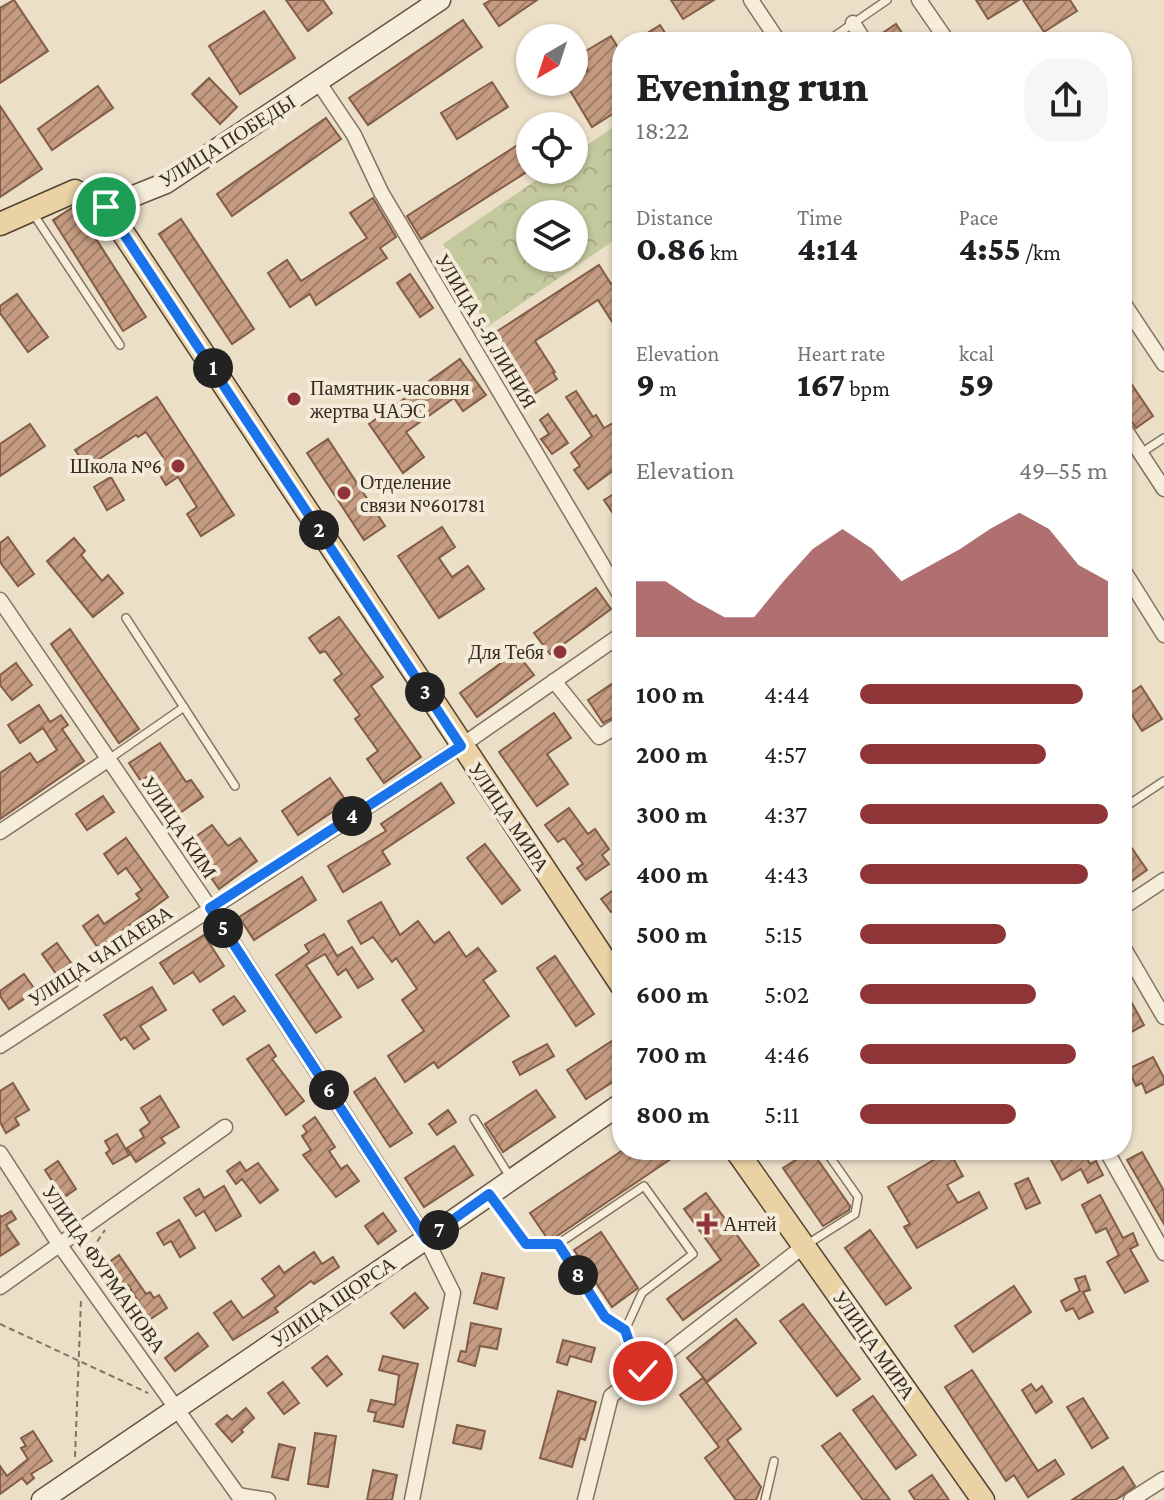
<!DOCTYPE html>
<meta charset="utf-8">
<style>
body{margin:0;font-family:"Crimson Pro",serif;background:#f6f6f6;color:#202124;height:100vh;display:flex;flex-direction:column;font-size:30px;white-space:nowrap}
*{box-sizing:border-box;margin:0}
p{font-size:26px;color:#757577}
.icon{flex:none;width:44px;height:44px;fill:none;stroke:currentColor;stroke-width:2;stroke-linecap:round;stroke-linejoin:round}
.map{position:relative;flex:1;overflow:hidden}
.details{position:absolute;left:612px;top:32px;width:520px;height:1128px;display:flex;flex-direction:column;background:#fff;border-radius:32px;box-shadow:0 2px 6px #0004}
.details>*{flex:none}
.needle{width:52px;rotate:219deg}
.fabs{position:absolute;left:516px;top:24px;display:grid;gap:16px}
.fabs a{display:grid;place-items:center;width:72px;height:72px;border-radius:50%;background:#fff;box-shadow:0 2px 6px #0004;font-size:40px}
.pin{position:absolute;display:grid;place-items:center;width:68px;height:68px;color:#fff;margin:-34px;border:4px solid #fff;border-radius:50%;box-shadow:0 2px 8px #0007}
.km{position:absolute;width:40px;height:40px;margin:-20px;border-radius:50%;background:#222;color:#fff;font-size:22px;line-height:40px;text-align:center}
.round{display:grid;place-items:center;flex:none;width:84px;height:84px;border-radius:32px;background:#f6f6f6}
.summary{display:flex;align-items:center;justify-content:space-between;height:136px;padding:0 24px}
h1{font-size:44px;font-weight:800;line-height:60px}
.figures{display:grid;grid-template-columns:repeat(3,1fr);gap:12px;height:136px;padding:8px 24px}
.figures div{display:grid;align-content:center}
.figures b{font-size:34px;font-weight:800}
.figures small{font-size:22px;font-weight:400}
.figures p{font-size:22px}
.chart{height:224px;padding:16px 24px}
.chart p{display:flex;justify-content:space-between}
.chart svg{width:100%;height:144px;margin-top:8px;fill:#8f3437;opacity:.7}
ul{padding:0 24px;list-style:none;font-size:26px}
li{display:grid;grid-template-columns:128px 96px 1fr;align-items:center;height:60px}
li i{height:20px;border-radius:10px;background:#8f3437}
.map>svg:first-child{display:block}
</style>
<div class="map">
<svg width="1164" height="1500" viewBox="0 0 1164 1500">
<defs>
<pattern id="park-crowns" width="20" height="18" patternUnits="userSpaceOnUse" patternTransform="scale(2)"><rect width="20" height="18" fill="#c4c89d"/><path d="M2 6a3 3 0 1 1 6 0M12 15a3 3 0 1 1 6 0" fill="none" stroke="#a9ac87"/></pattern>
<pattern id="building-hatch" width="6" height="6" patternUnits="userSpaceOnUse" patternTransform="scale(2)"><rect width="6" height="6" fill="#c59c81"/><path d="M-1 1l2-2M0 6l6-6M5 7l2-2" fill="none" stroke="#a17f69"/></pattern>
</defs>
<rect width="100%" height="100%" fill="#ebdfc8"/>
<path fill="url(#park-crowns)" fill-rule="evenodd" d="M622,121V235L487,327L443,244L551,170H574V154ZM530,214H574V258H530Z"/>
<g fill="url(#building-hatch)" stroke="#825c46" stroke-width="2">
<path d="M14,0L48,51L0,83V8Z"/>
<path d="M286,0H323L332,13L308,31Z"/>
<path d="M491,0H537L499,26L484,4Z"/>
<path d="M671,0H714L683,19Z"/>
<path d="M976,0H1019L988,19Z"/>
<path d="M1023,0H1070L1077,11L1044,32Z"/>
<path d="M264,11L295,58L240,94L209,46Z"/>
<path d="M463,20L482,47L368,125L349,98Z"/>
<path d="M896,24L908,42H875L874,39Z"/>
<path d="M660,25L671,42H633Z"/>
<path d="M611,36L622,54V108L592,127L566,84L574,82V79L588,70L579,55Z"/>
<path d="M209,78L237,107L220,124L192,94Z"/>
<path d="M492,82L508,107L457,139L441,113Z"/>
<path d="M98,86L113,108L52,150L38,129Z"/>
<path d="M0,106L42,169L0,197Z"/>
<path d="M326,118L341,139L232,216L217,194Z"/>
<path d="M530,137V170L421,239L407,216Z"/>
<path d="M373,198L396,237L380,248L387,258L316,305L310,294L290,307L268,273L287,260L301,281L367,238L350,213Z"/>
<path d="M75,206L146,317L123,331L53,220Z"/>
<path d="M181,219L254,329L232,344L159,234Z"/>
<path d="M599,265L611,284L622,278V337L598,300L535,341L555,372L553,373L557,379L531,396L503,354L508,350L496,332Z"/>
<path d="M410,274L433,308L420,317L397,283Z"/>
<path d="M17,294L48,337L28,352L0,313V306Z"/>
<path d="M460,359L486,395L463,411L454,398L406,432L424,457L403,473L369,424Z"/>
<path d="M1122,370L1153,416L1136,428L1130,419L1122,415Z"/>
<path d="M576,391L593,417L596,415L604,428L622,418V464L588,489L574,470L580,466L571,453L592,436L566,397Z"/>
<path d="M157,397L234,515L201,536L187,514L197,507L178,477L166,485L153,464L163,457L146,432L138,437L136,435L87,467L75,450Z"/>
<path d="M548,414L568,443L552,454L541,439L549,434L540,420Z"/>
<path d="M30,424L45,446L0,476V444Z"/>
<path d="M328,439L385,526L364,540L307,453Z"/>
<path d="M111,477L124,500L107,510L94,487Z"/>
<path d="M622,489V527L604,500Z"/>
<path d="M442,527L455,547L439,558L452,577L468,566L484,589L439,618L398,556Z"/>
<path d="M8,537L34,574L18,586L0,562V543Z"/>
<path d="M74,538L85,551L81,555L102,581L108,575L123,593L93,617L47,561Z"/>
<path d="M596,588L611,609L550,654L534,633Z"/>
<path d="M339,617L383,677L371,686L421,757L384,783L367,759L378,751L355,719L360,715L334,680L342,674L325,651L320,653L309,638Z"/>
<path d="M70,629L139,729L119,743L51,644Z"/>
<path d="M516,652L534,675L477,717L460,693Z"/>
<path d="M16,663L32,685L12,700L0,685V675Z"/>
<path d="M622,677V713L603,723L588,700Z"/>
<path d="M1141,686L1162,719L1142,731L1122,699Z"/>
<path d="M39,705L50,722L61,715L68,725L62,729L84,761L0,819V773L30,753L37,763L57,750L43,728L20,743L8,725Z"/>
<path d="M554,713L571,738L547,754L568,784L537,806L499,752Z"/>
<path d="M160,743L186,782L191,780L203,797L168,821L155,802L161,798L147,777L141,781L129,763Z"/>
<path d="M330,778L347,802L298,835L282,811Z"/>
<path d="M441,783L454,803L382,851L390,864L343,892L328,866L386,831L381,824Z"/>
<path d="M103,796L114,812L87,830L76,814Z"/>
<path d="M569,808L588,834L595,829L609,849L602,855L609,864L586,880L577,868L583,864L564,838L558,842L545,825Z"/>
<path d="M212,825L228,846L240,838L257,861L219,889L187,843Z"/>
<path d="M1122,834L1147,870L1127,884L1122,876Z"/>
<path d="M126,838L168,897L98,948L83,926L98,915L104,924L140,899L136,894L142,890L126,868L118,874L104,854Z"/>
<path d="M485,844L520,890L502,904L467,858Z"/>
<path d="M302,877L316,900L254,940L239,917Z"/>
<path d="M622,884V921L614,910L611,912L601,899Z"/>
<path d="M381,902L400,935L418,921L434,943L449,932L466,957L478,948L496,971L483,980L509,1016L438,1068L434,1062L405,1082L388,1056L424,1031L402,1000L417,989L396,958L392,962L373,937L361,944L348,921Z"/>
<path d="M324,934L337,956L352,947L373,979L358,988L346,969L338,975L325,954L306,965L341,1017L316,1033L276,975L309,952L305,945Z"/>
<path d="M204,935L224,966L200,982L193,972L174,984L160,963Z"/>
<path d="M57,943L74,967L59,978L42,954Z"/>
<path d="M555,956L594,1014L576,1026L537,968Z"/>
<path d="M24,974L36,991L9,1009L0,996V991Z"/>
<path d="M1122,985L1144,1025L1122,1037Z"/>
<path d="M152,987L166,1010L140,1026L149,1039L134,1049L125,1037L121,1040L104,1015Z"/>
<path d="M234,996L245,1011L223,1025L213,1010Z"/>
<path d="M612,1041L622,1057V1076L586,1099L567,1070Z"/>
<path d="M547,1044L554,1056L520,1075L513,1062Z"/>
<path d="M269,1045L276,1056L272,1059L304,1101L286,1115L247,1059Z"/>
<path d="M1153,1057L1164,1078V1084L1146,1093L1142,1083L1136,1086L1128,1069Z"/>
<path d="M375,1078L412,1133L390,1147L354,1092Z"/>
<path d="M13,1083L29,1110L15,1118L19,1125L6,1133L0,1122V1091Z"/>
<path d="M536,1090L555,1117L503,1152L485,1124Z"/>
<path d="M160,1096L179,1127L161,1138L165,1143L136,1162L127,1148L144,1137L140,1130L150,1123L141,1108Z"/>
<path d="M448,1110L456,1122L437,1135L429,1124Z"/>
<path d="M315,1117L335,1147L329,1151L341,1169L347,1165L359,1181L336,1197L303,1155L311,1150L302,1136L307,1132L303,1126Z"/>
<path d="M117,1134L129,1155L113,1164L106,1153L110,1150L105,1141Z"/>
<path d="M454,1146L473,1175L424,1207L405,1178Z"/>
<path d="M623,1150H684L554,1238H547L530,1213Z"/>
<path d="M811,1150L850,1206L849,1210L823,1226L783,1168Z"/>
<path d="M1069,1150H1082L1090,1164L1096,1161L1103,1175L1088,1183L1081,1169L1062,1180L1051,1160Z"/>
<path d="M949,1151L963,1176L947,1185L958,1203L979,1192L987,1208L917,1248L904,1227L910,1224L888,1187Z"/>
<path d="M1142,1152L1164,1191V1224L1127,1160Z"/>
<path d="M58,1161L76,1189L63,1198L45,1170Z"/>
<path d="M240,1162L246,1171L258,1163L278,1190L260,1203L242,1179L236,1184L227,1171Z"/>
<path d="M1028,1178L1040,1203L1026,1209L1015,1184Z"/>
<path d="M224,1186L241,1216L216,1231L204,1211L196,1216L184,1198L199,1189L204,1198Z"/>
<path d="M706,1193L759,1265L683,1320L667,1299L721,1260L684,1209Z"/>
<path d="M1100,1195L1123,1238L1133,1233L1138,1245L1130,1249L1148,1281L1125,1293L1107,1262L1119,1255L1106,1228L1096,1233L1082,1205Z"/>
<path d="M11,1211L16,1219L6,1225L19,1244L0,1256V1215L1,1217Z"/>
<path d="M383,1213L396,1231L378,1244L365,1226Z"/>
<path d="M179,1220L195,1248L180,1257L171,1241L164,1245L157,1233Z"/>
<path d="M870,1230L911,1288L886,1305L845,1248Z"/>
<path d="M601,1232L638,1288L612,1307L574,1250Z"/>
<path d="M314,1252L322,1264L333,1257L339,1267L314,1284L311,1281L275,1308L278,1312L233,1340L214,1313L231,1301L243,1318L275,1296L262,1279L279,1266L284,1273Z"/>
<path d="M119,1255L146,1294L150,1292L154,1298L159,1295L167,1308L146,1322L139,1310L143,1308L128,1285L118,1292L109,1278L113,1276L105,1265Z"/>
<path d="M482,1273L504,1278L497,1309L474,1303Z"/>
<path d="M1085,1276L1090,1290L1083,1292L1093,1312L1079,1319L1073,1308L1066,1311L1061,1301L1080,1291L1075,1279Z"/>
<path d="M1014,1286L1031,1312L973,1352L955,1326Z"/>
<path d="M415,1293L428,1308L404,1328L391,1313Z"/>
<path d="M803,1304L860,1379L837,1396L780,1321Z"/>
<path d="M736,1319L756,1343L707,1382L687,1358Z"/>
<path d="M471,1323L501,1329L497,1349L480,1346L475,1366L458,1361L461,1351L466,1352Z"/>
<path d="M198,1333L208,1346L175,1371L165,1358Z"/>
<path d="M563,1340L595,1348L591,1362L570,1356L567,1365L557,1362Z"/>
<path d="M327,1356L342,1374L327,1386L312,1368Z"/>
<path d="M383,1356L418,1364L403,1427L374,1421L376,1413L368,1411L371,1400L395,1405L399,1375L379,1370Z"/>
<path d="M972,1370L1038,1471L1055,1460L1064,1474L1028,1497L1014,1475L1006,1481L945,1387Z"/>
<path d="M703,1378L741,1429L727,1440L761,1487L756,1500H736L705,1458L719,1447L680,1395Z"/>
<path d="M283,1382L299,1403L284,1414L268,1393Z"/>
<path d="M1031,1384L1036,1391L1042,1386L1052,1402L1036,1413L1022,1390Z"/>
<path d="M558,1391L596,1402L585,1440L580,1438L572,1467L540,1458Z"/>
<path d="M873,1396L916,1455L896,1469L853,1410Z"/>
<path d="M1083,1398L1108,1438L1092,1448L1067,1407Z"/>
<path d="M246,1408L254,1418L241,1430L243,1432L232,1442L216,1424L227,1415L232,1420Z"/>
<path d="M457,1425L485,1431L481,1449L453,1443Z"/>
<path d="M33,1431L52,1461L31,1474L34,1478L27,1484L22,1478L0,1494V1466L7,1476L28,1459L21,1448L26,1446L21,1438Z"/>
<path d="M315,1433L336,1436L328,1487L308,1484Z"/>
<path d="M840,1433L890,1500H863L822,1446Z"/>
<path d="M279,1444L295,1448L288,1480L272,1477Z"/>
<path d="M1123,1467L1135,1486L1122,1496L1115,1500H1072Z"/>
<path d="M373,1470L397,1475L392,1500H367Z"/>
<path d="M932,1475L949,1500H915L909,1491Z"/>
</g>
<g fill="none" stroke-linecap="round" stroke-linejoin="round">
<g stroke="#85725f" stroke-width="10">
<g id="lane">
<path d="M826,42L887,0"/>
<path d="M34,215L120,345"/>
<path d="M1122,330L1135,320"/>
<path d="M1141,453L1164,438"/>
<path d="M1122,455L1135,446"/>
<path d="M126,618L235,786"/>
<path d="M109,759L184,707"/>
<path d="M1122,809L1164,781"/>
<path d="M474,1119L510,1177"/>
<path d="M490,1195L526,1244H558L605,1317L625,1330L635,1359L643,1371"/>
<path d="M558,1244L644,1186L693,1254L642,1293L625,1330"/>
<path d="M806,1245L855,1214L858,1197L825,1150"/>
<path d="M765,1500L774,1461"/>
</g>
</g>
<g stroke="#85725f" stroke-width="17">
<g id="street">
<path d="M751,0L779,42"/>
<path d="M919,0L948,42"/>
<path d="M853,23L865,42"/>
<path d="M319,83L354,135L381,192L622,598"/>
<path d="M1122,301L1164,364"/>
<path d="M1122,425L1164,489"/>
<path d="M1122,568L1164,635"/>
<path d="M0,600L210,908L426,1239L453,1293L412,1500"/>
<path d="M554,681L599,737L622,723"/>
<path d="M0,832L109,759"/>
<path d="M1122,908L1164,880"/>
<path d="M1122,945L1164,1017"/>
<path d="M0,1046L461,746L622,634"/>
<path d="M1106,1150L1164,1253"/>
<path d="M0,1153L59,1244L238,1495L268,1500"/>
<path d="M0,1287L225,1127"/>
<path d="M585,1500L611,1396L804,1246"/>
<path d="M1131,1500L1164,1479"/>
</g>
</g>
<g stroke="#675342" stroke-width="23">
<g id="secondary">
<path d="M106,207L166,183L440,0"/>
<path d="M42,1500L426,1239L622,1103"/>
</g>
</g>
<g stroke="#534132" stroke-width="25">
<g id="primary">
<path d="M0,224L75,191L106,207L622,986"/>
<path d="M736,1150L983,1500"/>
</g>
</g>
<g stroke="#85725f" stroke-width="2" stroke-dasharray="6 4" stroke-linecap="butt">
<path d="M86,1258L105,1230"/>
<path d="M0,1324L148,1393"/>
<path d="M75,1457L81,1300"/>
</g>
<use href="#lane" stroke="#f6eddb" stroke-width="7"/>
<use href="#street" stroke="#f6eddb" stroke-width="14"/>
<use href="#secondary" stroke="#f6eddb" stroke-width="20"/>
<use href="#primary" stroke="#ead2a4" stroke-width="22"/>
</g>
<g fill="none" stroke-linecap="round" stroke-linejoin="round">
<g stroke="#fff" stroke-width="16">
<path id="route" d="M106,207L461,746L210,908L426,1239L489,1194L526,1244H558L605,1317L625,1330L635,1359L643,1371"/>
</g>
<use href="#route" stroke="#1a73e8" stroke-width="10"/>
</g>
<g fill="#8f3437" stroke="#f3ead7" stroke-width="3">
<circle cx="294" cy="399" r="8"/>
<circle cx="178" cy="466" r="8"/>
<circle cx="344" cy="493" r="8"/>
<circle cx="560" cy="652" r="8"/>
<path d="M703 1212h8v8h8v8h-8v8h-8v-8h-8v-8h8z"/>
</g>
<g text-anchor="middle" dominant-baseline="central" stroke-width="8" stroke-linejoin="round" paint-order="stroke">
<g font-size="20" fill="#372b21" stroke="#f3ead7">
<text transform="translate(227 141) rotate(-32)">УЛИЦА ПОБЕДЫ</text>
<text transform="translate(486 331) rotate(59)">УЛИЦА 5-Я ЛИНИЯ</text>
<text transform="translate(509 817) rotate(56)">УЛИЦА МИРА</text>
<text transform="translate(179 827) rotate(56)">УЛИЦА КИМ</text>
<text transform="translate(100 956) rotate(-33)">УЛИЦА ЧАПАЕВА</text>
<text transform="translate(104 1269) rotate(55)">УЛИЦА ФУРМАНОВА</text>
<text transform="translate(333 1302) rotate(-34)">УЛИЦА ЩОРСА</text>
<text transform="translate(874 1345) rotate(55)">УЛИЦА МИРА</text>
</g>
<g font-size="20" fill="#372b21" stroke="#f3ead7" text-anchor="start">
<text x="310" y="388">Памятник-часовня<tspan x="310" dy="23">жертва ЧАЭС</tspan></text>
<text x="162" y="466" text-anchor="end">Школа №6</text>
<text x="360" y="482">Отделение<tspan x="360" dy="23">связи №601781</tspan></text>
<text x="544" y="652" text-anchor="end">Для Тебя</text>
<text x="723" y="1224">Антей</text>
</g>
</g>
</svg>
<div class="fabs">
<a><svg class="needle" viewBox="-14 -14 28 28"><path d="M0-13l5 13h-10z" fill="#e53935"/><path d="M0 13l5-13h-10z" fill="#757577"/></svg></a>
<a><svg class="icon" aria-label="locate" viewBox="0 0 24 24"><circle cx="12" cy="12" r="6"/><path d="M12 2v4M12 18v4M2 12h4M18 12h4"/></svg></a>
<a><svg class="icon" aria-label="layers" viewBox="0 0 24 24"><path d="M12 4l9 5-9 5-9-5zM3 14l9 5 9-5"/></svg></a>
</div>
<div class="pin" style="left:106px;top:207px;background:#1e9e55"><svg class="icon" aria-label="arrive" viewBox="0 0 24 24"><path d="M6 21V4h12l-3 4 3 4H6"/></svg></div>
<div class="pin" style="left:643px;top:1371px;background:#d93025"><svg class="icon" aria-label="check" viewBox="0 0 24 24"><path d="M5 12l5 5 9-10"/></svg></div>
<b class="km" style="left:213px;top:368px">1</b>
<b class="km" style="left:319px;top:530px">2</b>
<b class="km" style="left:425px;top:692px">3</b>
<b class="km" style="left:352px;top:816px">4</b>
<b class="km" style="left:223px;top:928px">5</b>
<b class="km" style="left:329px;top:1090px">6</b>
<b class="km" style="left:439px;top:1230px">7</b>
<b class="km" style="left:578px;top:1275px">8</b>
<section class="details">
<div class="summary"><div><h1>Evening run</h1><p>18:22</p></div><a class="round"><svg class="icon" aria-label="share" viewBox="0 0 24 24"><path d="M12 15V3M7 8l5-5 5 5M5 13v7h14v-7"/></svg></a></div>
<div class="figures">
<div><p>Distance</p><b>0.86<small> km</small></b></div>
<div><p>Time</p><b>4:14</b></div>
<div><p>Pace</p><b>4:55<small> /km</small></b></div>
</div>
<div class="figures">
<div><p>Elevation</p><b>9<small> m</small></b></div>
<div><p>Heart rate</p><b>167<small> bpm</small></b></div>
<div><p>kcal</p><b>59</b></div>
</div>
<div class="chart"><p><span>Elevation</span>49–55 m</p>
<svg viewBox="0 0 160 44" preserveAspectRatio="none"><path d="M0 44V27L10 27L20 33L30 38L40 38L50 27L60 17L70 11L80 17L90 27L100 22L110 17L120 11L130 6L140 11L150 22L160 27V44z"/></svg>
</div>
<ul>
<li><b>100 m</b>4:44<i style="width:90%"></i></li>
<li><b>200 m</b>4:57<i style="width:75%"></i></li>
<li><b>300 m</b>4:37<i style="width:100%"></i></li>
<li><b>400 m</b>4:43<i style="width:92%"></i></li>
<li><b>500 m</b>5:15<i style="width:59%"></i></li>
<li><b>600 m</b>5:02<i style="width:71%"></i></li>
<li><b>700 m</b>4:46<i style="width:87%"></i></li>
<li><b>800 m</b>5:11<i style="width:63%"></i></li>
</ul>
</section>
</div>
